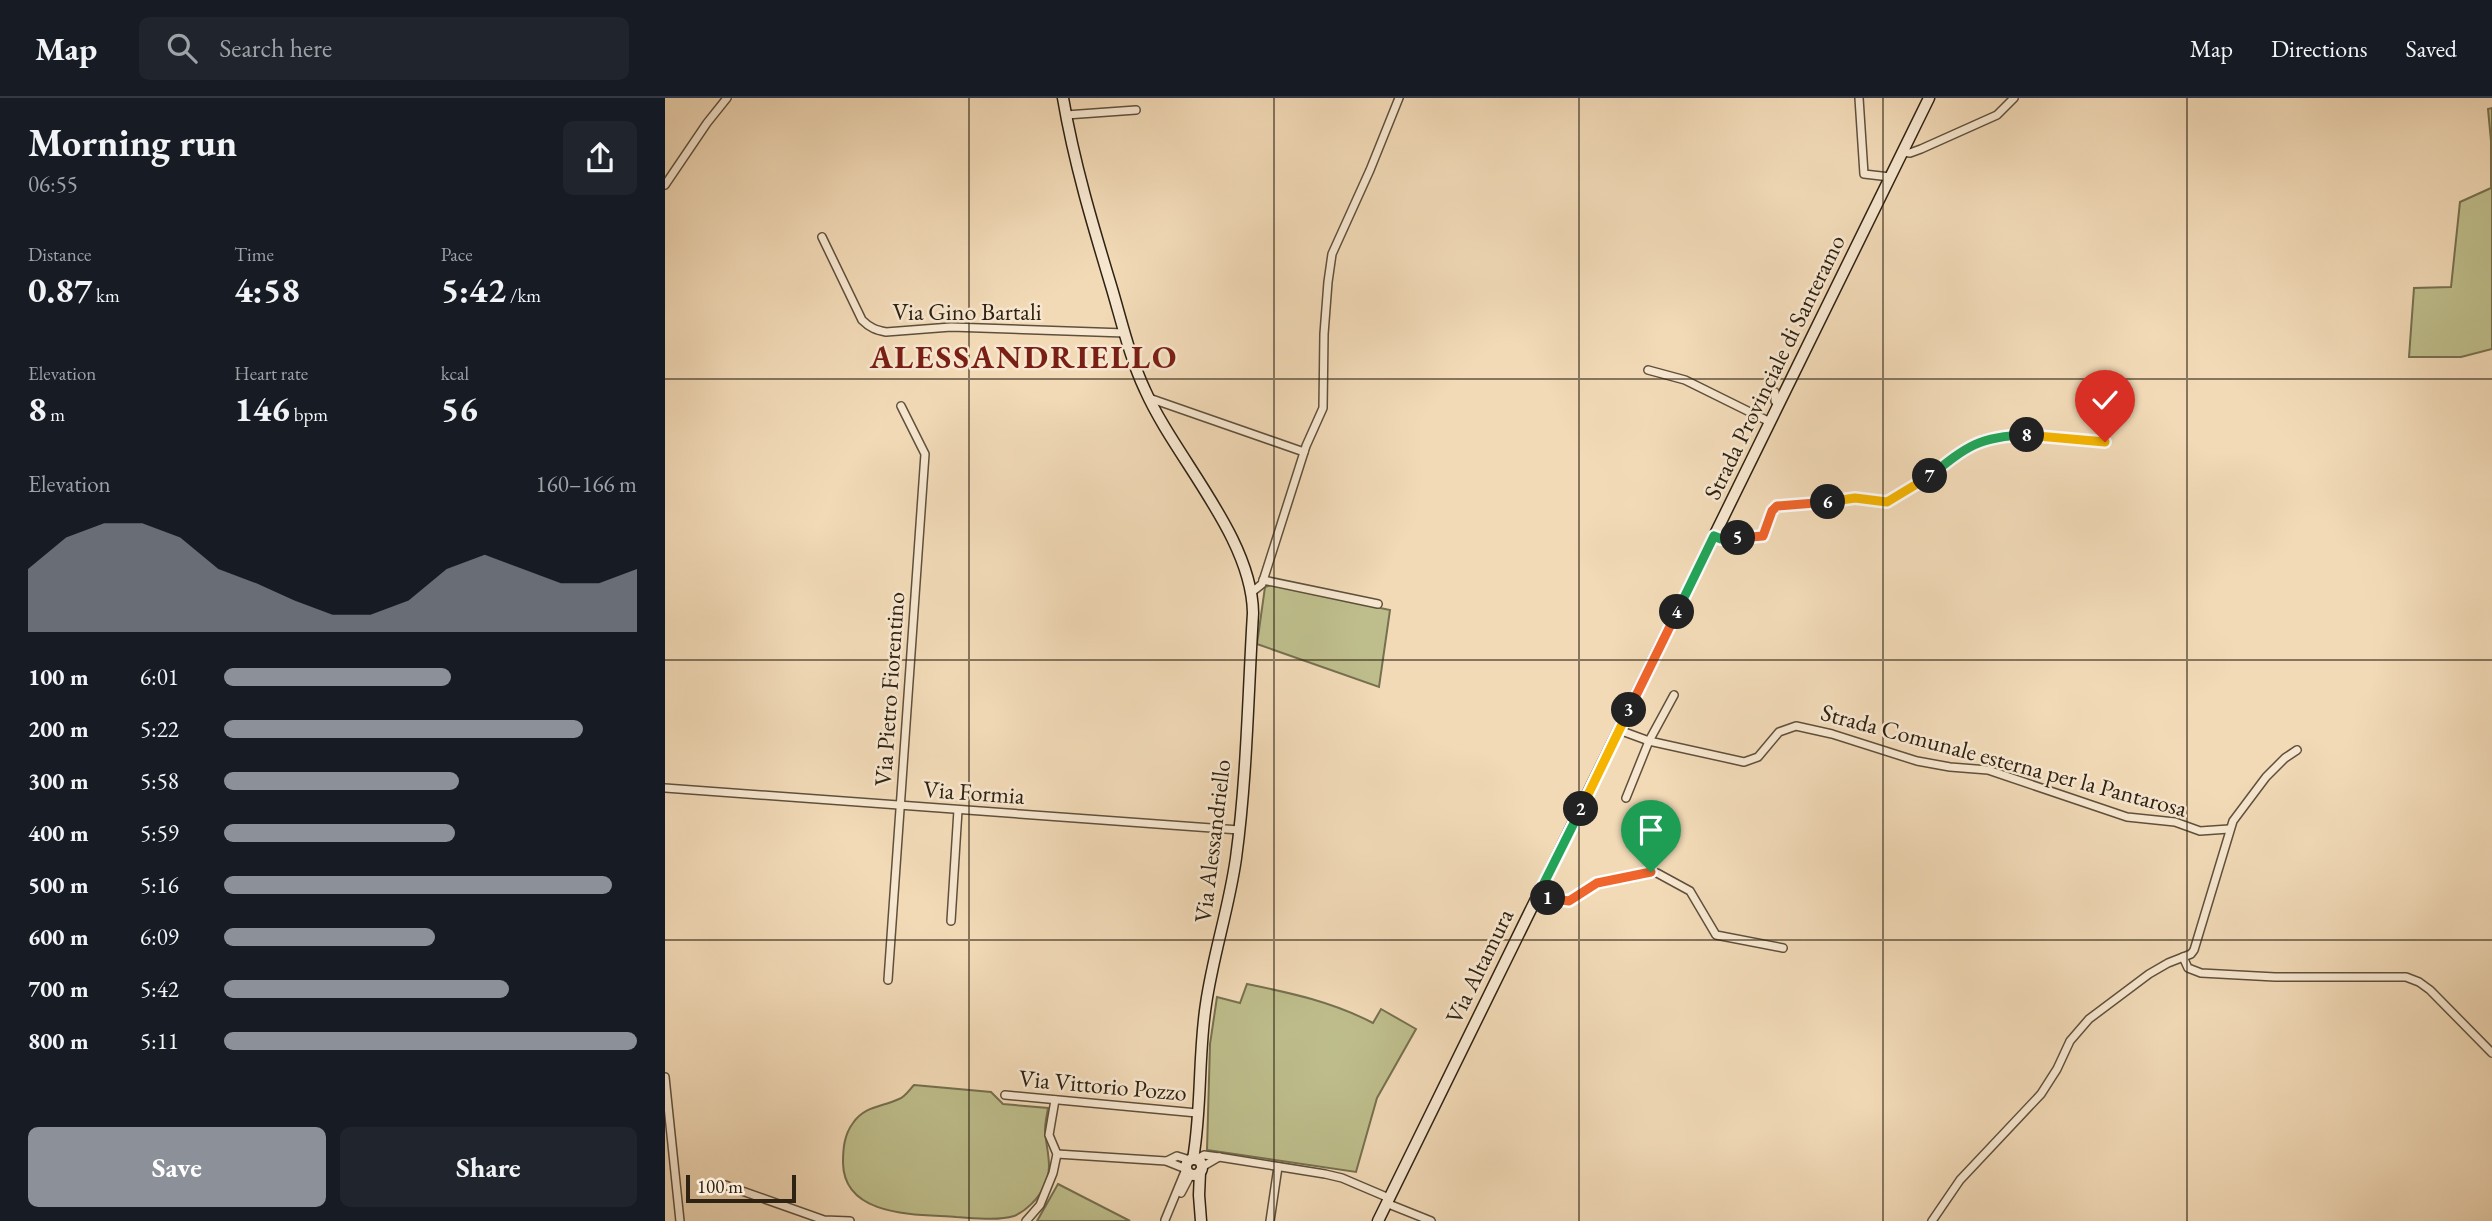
<!DOCTYPE html>
<meta charset="utf-8">
<style>
body{margin:0;font-family:"EB Garamond",serif;background:#20242c;color:#f1f3f6;height:100vh;display:flex;flex-direction:column;font-size:26px;white-space:nowrap}
*{box-sizing:border-box;margin:0}
p{font-size:23px;color:#9ea1a6}
.icon{flex:none;width:38px;height:38px;fill:none;stroke:currentColor;stroke-width:2;stroke-linecap:round;stroke-linejoin:round}
.map{position:relative;flex:1;overflow:hidden}
.details{display:flex;flex-direction:column;background:#171b24;width:665px}
.details>*{flex:none}
.scale{position:absolute;left:21px;bottom:18px;width:110px;box-sizing:border-box;padding-left:7px;border:4px solid #2e2213;border-top:0;font-size:19px;line-height:24px;white-space:nowrap;color:#2e2213;-webkit-text-stroke:5px #f7e7d0;paint-order:stroke}
.pin{position:absolute;display:grid;place-items:center;width:60px;height:60px;color:#fff;margin:-72px -30px;border-radius:50% 50% 50% 0;rotate:-45deg;box-shadow:0 0 7px #0007}
.pin .icon{rotate:45deg}
.km{position:absolute;width:35px;height:35px;margin:-18px;border-radius:50%;background:#222;color:#fff;font-size:19px;line-height:35px;text-align:center}
.round{display:grid;place-items:center;flex:none;width:74px;height:74px;border-radius:10px;background:#20242c}
.overview{display:flex;align-items:center;justify-content:space-between;height:119px;padding:0 28px}
h1{font-size:38px;font-weight:700;line-height:52px}
.figures{display:grid;grid-template-columns:repeat(3,1fr);gap:10px;height:119px;padding:7px 28px}
.figures div{display:grid;align-content:center}
.figures b{font-size:35px;font-weight:700}
.figures small{font-size:19px;font-weight:400}
.figures p{font-size:19px}
.chart{height:196px;padding:14px 28px}
.chart p{display:flex;justify-content:space-between}
.chart svg{width:100%;height:126px;margin-top:7px;fill:#8c9099;opacity:.7}
.cta{display:flex;gap:14px;margin-top:auto;padding:14px 28px}
.cta a{flex:1;height:80px;border-radius:10px;background:#8c9099;color:#fff;font-size:28px;font-weight:700;line-height:80px;text-align:center}
.cta a+a{background:#20242c;color:#f1f3f6}
ul{padding:0 28px;list-style:none;font-size:23px}
li{display:grid;grid-template-columns:112px 84px 1fr;align-items:center;height:52px}
li i{height:18px;border-radius:9px;background:#8c9099}
header{display:flex;align-items:center;gap:42px;box-sizing:border-box;height:98px;padding:0 35px;background:#171b24;border-bottom:2px solid #363941}
header strong{font-size:33px}
nav{display:flex;gap:38px;margin-inline-start:auto;font-size:24px}
.search{width:490px;height:63px;background:#20242c;display:flex;align-items:center;gap:18px;box-sizing:border-box;padding:0 24px;border-radius:10px;color:#9ea1a6;font-size:26px}
main{display:flex;flex:1;min-height:0}
.map>svg:first-child{display:block}
</style>
<header>
<strong>Map</strong>
<div class="search"><svg class="icon" aria-label="search" viewBox="0 0 24 24"><circle cx="10" cy="10" r="6"/><path d="M15 15l6 6"/></svg>Search here</div>
<nav><a>Map</a><a>Directions</a><a>Saved</a></nav>
</header>
<main>
<section class="details">
<div class="overview"><div><h1>Morning run</h1><p>06:55</p></div><a class="round"><svg class="icon" aria-label="share" viewBox="0 0 24 24"><path d="M12 15V3M7 8l5-5 5 5M5 13v7h14v-7"/></svg></a></div>
<div class="figures">
<div><p>Distance</p><b>0.87<small> km</small></b></div>
<div><p>Time</p><b>4:58</b></div>
<div><p>Pace</p><b>5:42<small> /km</small></b></div>
</div>
<div class="figures">
<div><p>Elevation</p><b>8<small> m</small></b></div>
<div><p>Heart rate</p><b>146<small> bpm</small></b></div>
<div><p>kcal</p><b>56</b></div>
</div>
<div class="chart"><p><span>Elevation</span>160–166 m</p>
<svg viewBox="0 0 160 44" preserveAspectRatio="none"><path d="M0 44V22L10 11L20 6L30 6L40 11L50 22L60 27L70 33L80 38L90 38L100 33L110 22L120 17L130 22L140 27L150 27L160 22V44z"/></svg>
</div>
<ul>
<li><b>100 m</b>6:01<i style="width:55%"></i></li>
<li><b>200 m</b>5:22<i style="width:87%"></i></li>
<li><b>300 m</b>5:58<i style="width:57%"></i></li>
<li><b>400 m</b>5:59<i style="width:56%"></i></li>
<li><b>500 m</b>5:16<i style="width:94%"></i></li>
<li><b>600 m</b>6:09<i style="width:51%"></i></li>
<li><b>700 m</b>5:42<i style="width:69%"></i></li>
<li><b>800 m</b>5:11<i style="width:100%"></i></li>
</ul>
<div class="cta"><a>Save</a><a>Share</a></div>
</section>
<div class="map">
<svg width="1827" height="1123" viewBox="0 0 1827 1123">
<rect width="100%" height="100%" fill="#f2dab7"/>
<filter id="stains"><feTurbulence type="fractalNoise" baseFrequency=".00286" numOctaves="4"/><feColorMatrix values="0 0 0 0 .2 0 0 0 0 .09 0 0 0 0 .02 0 0 0 .5 -.17"/></filter>
<radialGradient id="worn" r=".72"><stop offset=".6" stop-color="#630" stop-opacity="0"/><stop offset="1" stop-color="#630" stop-opacity=".3"/></radialGradient>
<g fill="#bebe8c" stroke="#767050" stroke-width="2">
<path d="M1827,10V251L1796,259H1744L1749,190L1786,189L1795,104L1826,90V43L1823,11Z"/>
<path d="M606,487L725,512L714,589L592,546L600,489Z"/>
<path d="M582,886C626,895 668,904 708,925L716,911L751,931L712,1000L691,1074L542,1052L545,946L552,899L575,905Z"/>
<path d="M249,987L326,994L338,1006L383,1010C382,1017 380,1025 380,1032C381,1052 389,1069 379,1089C373,1101 361,1113 349,1118C332,1123 309,1120 291,1119C253,1116 179,1120 178,1065C178,1051 179,1037 188,1025C199,1008 217,1009 234,1001C240,999 245,991 249,987Z"/>
<path d="M393,1086L465,1123H372Z"/>
</g>
<g fill="none" stroke-linecap="round" stroke-linejoin="round">
<g stroke="#5f503c" stroke-width="10">
<g id="street">
<path d="M1194,0L1199,76L1225,79"/>
<path d="M401,17L471,12"/>
<path d="M1237,54L1245,55L1256,51L1332,17L1349,0"/>
<path d="M0,87L42,25L62,0"/>
<path d="M157,139L197,222C205,230 211,232 221,234L286,229L460,235"/>
<path d="M983,272L1020,282L1105,324"/>
<path d="M1110,294V303L1115,305"/>
<path d="M484,300L639,354"/>
<path d="M1049,438L1056,441L1098,437L1107,413L1118,407H1146L1190,400L1222,404L1250,388L1286,361L1319,341L1365,337L1440,344"/>
<path d="M598,482L713,506"/>
<path d="M587,494L597,486L641,348L658,310L659,236L663,184L667,156L705,72L734,0"/>
<path d="M954,632L984,643L1079,664L1093,659L1114,634L1131,628L1167,636L1252,663L1285,669L1323,672L1462,719L1510,724L1535,733L1564,731"/>
<path d="M0,690L574,732"/>
<path d="M961,700L984,643L1009,597"/>
<path d="M872,799L904,803L939,783L978,775H992L1025,793L1051,837L1118,850"/>
<path d="M286,823L293,712"/>
<path d="M1518,859L1523,870L1536,875L1610,879H1741L1754,884L1765,892L1827,955"/>
<path d="M223,882L260,356L236,308"/>
<path d="M0,979L15,1123"/>
<path d="M340,997L532,1015"/>
<path d="M392,1056L501,1063L521,1071L500,1122"/>
<path d="M532,1061L539,1057L554,1059L660,1076L677,1080L724,1100"/>
<path d="M502,1063L512,1058L525,1062"/>
<path d="M537,1069L554,1059"/>
<path d="M60,1087L159,1122L185,1123"/>
<path d="M516,1095L526,1076"/>
<path d="M721,1105L766,1123"/>
<path d="M361,1123L375,1107L388,1075L392,1056L384,1037L390,1002"/>
<path d="M605,1123L613,1069"/>
<path d="M1267,1123L1295,1082L1376,996L1392,971L1405,943L1424,921L1484,876L1503,865L1526,856L1529,852L1568,723L1601,679L1620,660L1632,652"/>
</g>
</g>
<g stroke="#2e2213" stroke-width="13">
<g id="secondary">
<path d="M398,0C409,65 428,128 447,191C457,225 465,260 480,292C510,360 587,439 588,515C583,596 582,679 571,760C564,810 548,857 541,906C533,957 537,1010 528,1061"/>
<circle cx="529" cy="1069" r="8"/>
<path d="M535,1074L534,1097L536,1123"/>
<path d="M713,1123L1264,0"/>
</g>
</g>
<use href="#street" stroke="#f7e7d0" stroke-width="7"/>
<use href="#secondary" stroke="#f7e7d0" stroke-width="10"/>
</g>
<g fill="none" stroke-linecap="round" stroke-linejoin="round">
<g stroke="#fff" stroke-width="14">
<path id="split-1" d="M883,800L904,803L932,785L986,774"/>
</g>
<g stroke="#fff" stroke-width="14">
<path id="split-2" d="M883,800L872,799L916,711"/>
</g>
<g stroke="#fff" stroke-width="14">
<path id="split-3" d="M916,711L964,612"/>
</g>
<g stroke="#fff" stroke-width="14">
<path id="split-4" d="M964,612L1012,514"/>
</g>
<g stroke="#fff" stroke-width="14">
<path id="split-5" d="M1012,514L1049,438L1056,441L1073,440"/>
</g>
<g stroke="#fff" stroke-width="14">
<path id="split-6" d="M1073,440L1098,438L1107,413L1112,408L1163,404"/>
</g>
<g stroke="#fff" stroke-width="14">
<path id="split-7" d="M1163,404L1190,400L1222,404L1265,378"/>
</g>
<g stroke="#fff" stroke-width="14">
<path id="split-8" d="M1265,378C1301,349 1314,338 1362,337"/>
</g>
<g stroke="#fff" stroke-width="14">
<path id="split-9" d="M1362,337L1440,344"/>
</g>
<use href="#split-1" stroke="#f0652b" stroke-width="9"/>
<use href="#split-2" stroke="#22a559" stroke-width="9"/>
<use href="#split-3" stroke="#f5b400" stroke-width="9"/>
<use href="#split-4" stroke="#f0652b" stroke-width="9"/>
<use href="#split-5" stroke="#22a559" stroke-width="9"/>
<use href="#split-6" stroke="#f0652b" stroke-width="9"/>
<use href="#split-7" stroke="#f5b400" stroke-width="9"/>
<use href="#split-8" stroke="#22a559" stroke-width="9"/>
<use href="#split-9" stroke="#f5b400" stroke-width="9"/>
</g>
<path fill="none" stroke="#2e2213" stroke-width="2" stroke-opacity="0.55" d="M304,0V1123M609,0V1123M914,0V1123M1218,0V1123M1522,0V1123M0,281H1827M0,562H1827M0,842H1827"/>
<g text-anchor="middle" dominant-baseline="central" stroke-width="5" stroke-linejoin="round" paint-order="stroke">
<g font-size="24" fill="#2e2213" stroke="#f7e7d0">
<text x="302" y="213">Via Gino Bartali</text>
<text transform="translate(1109 269) rotate(-64)">Strada Provinciale di Santeramo</text>
<text transform="translate(224 591) rotate(-86)">Via Pietro Fiorentino</text>
<text transform="translate(1339 662) rotate(15)">Strada Comunale esterna per la Pantarosa</text>
<text transform="translate(309 694) rotate(4)">Via Formia</text>
<text transform="translate(547 743) rotate(-83)">Via Alessandriello</text>
<text transform="translate(814 868) rotate(-64)">Via Altamura</text>
<text transform="translate(438 987) rotate(5)">Via Vittorio Pozzo</text>
</g>
<g font-size="32" font-weight="bold" letter-spacing="2" fill="#7a1f14" stroke="#f7e7d0">
<text x="359" y="259">ALESSANDRIELLO</text>
</g>
</g>
<rect width="100%" height="100%" filter="url(#stains)"/>
<rect width="100%" height="100%" fill="url(#worn)"/>
</svg>
<div class="scale">100 m</div>
<div class="pin" style="left:986px;top:774px;background:#1e9e55"><svg class="icon" aria-label="arrive" viewBox="0 0 24 24"><path d="M6 21V4h12l-3 4 3 4H6"/></svg></div>
<div class="pin" style="left:1440px;top:344px;background:#d93025"><svg class="icon" aria-label="check" viewBox="0 0 24 24"><path d="M5 12l5 5 9-10"/></svg></div>
<b class="km" style="left:883px;top:800px">1</b>
<b class="km" style="left:916px;top:711px">2</b>
<b class="km" style="left:964px;top:612px">3</b>
<b class="km" style="left:1012px;top:514px">4</b>
<b class="km" style="left:1073px;top:440px">5</b>
<b class="km" style="left:1163px;top:404px">6</b>
<b class="km" style="left:1265px;top:378px">7</b>
<b class="km" style="left:1362px;top:337px">8</b>
</div>
</main>
